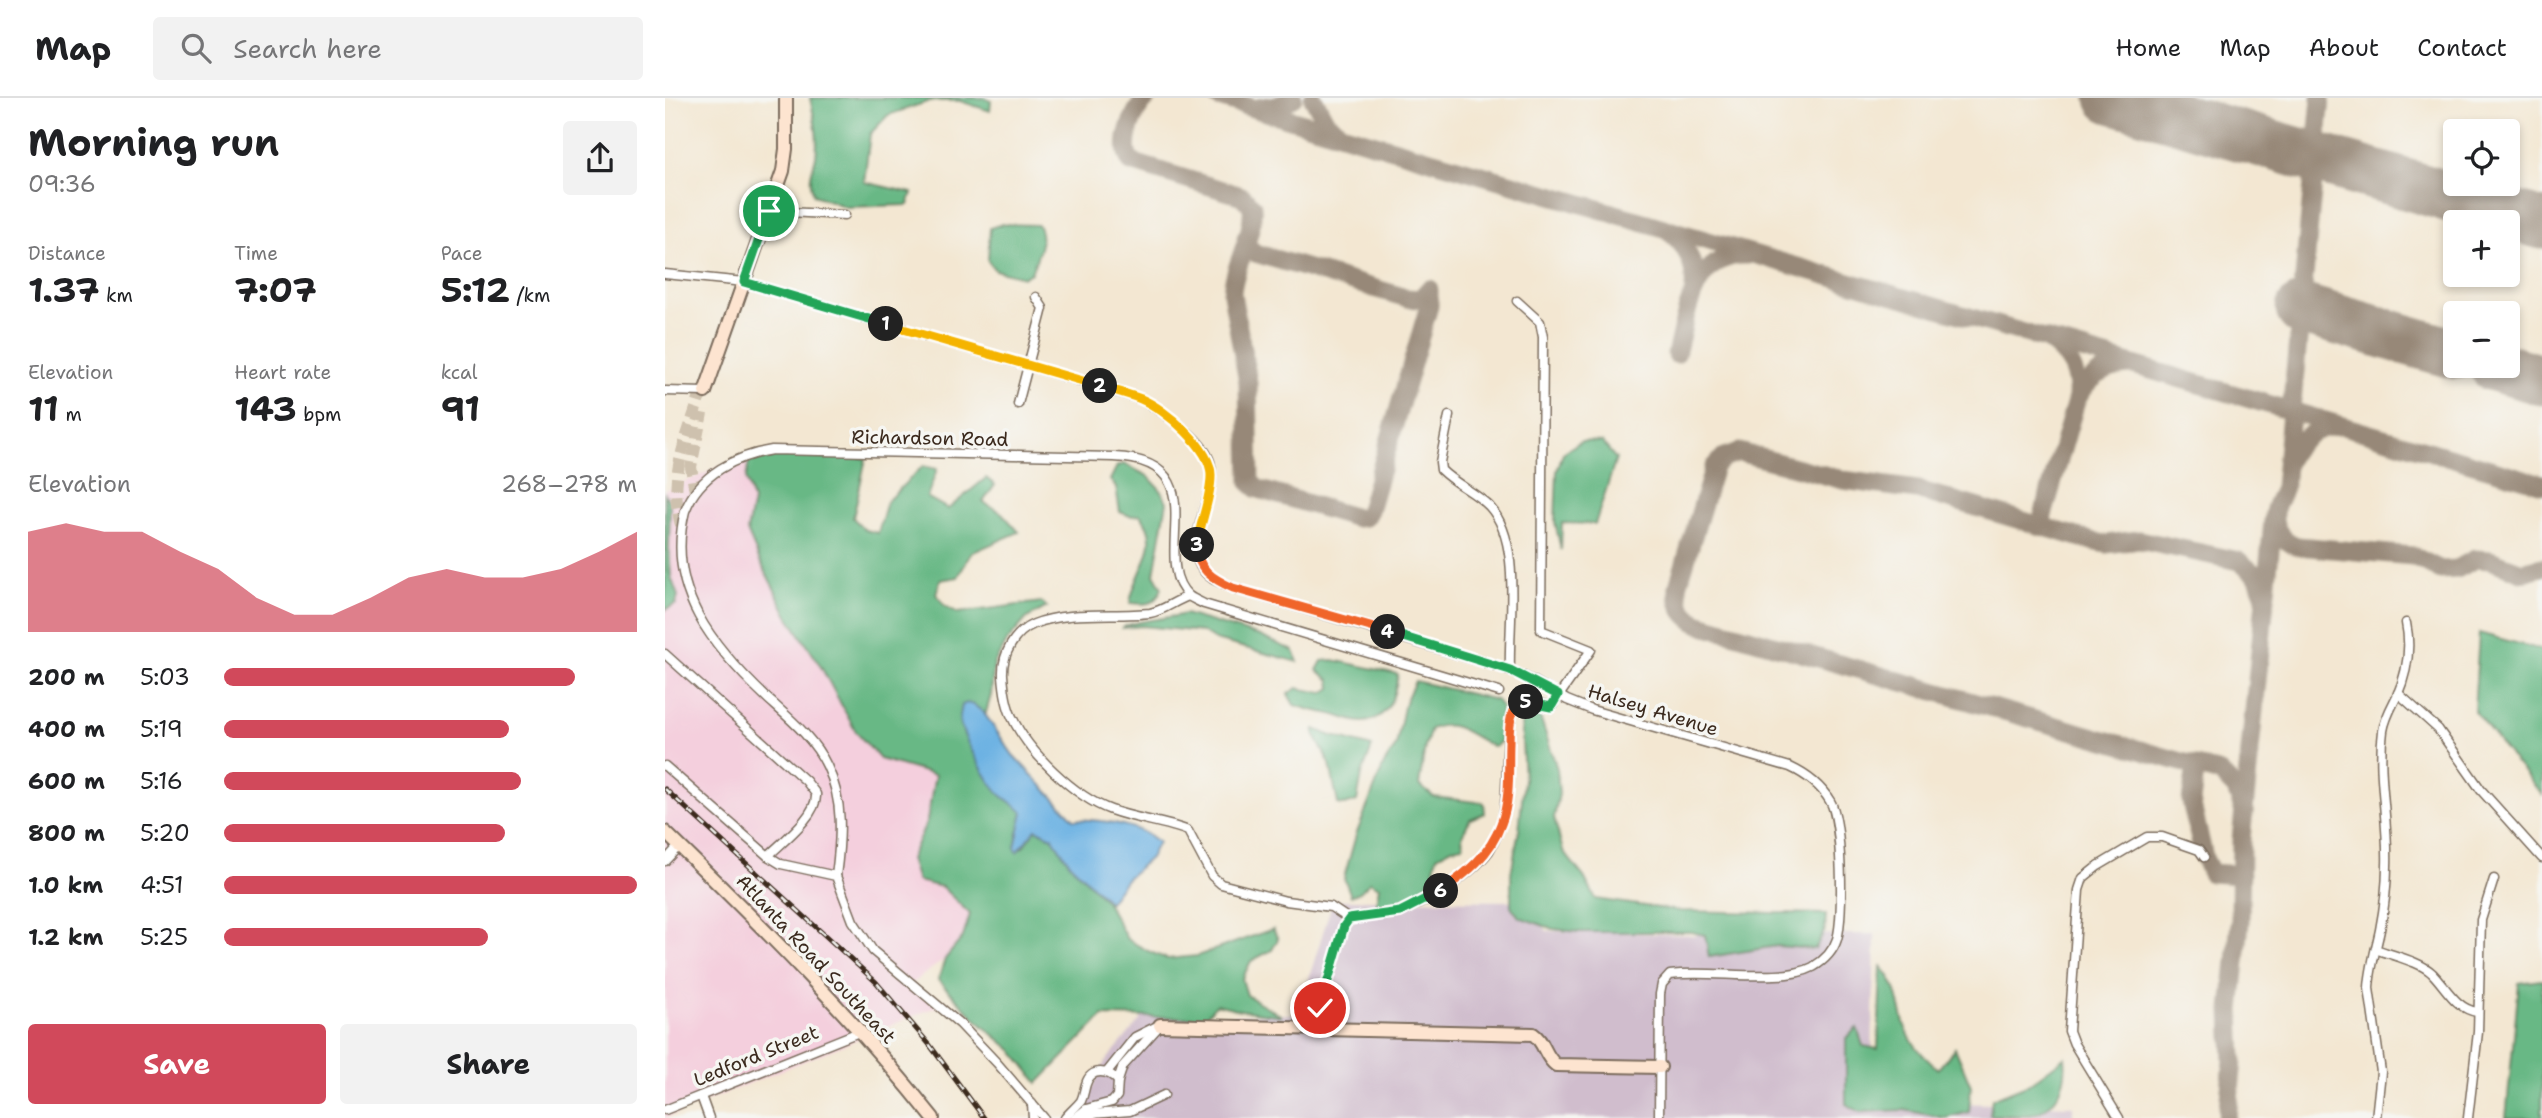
<!DOCTYPE html>
<meta charset="utf-8">
<style>
body{margin:0;font-family:"Shantell Sans",sans-serif;background:#f2f2f2;color:#202124;height:100vh;display:flex;flex-direction:column;font-size:26px;white-space:nowrap}
*{box-sizing:border-box;margin:0}
p{font-size:23px;color:#757577}
.icon{flex:none;width:38px;height:38px;fill:none;stroke:currentColor;stroke-width:2;stroke-linecap:round;stroke-linejoin:round}
.map{position:relative;flex:1;overflow:hidden}
.details{display:flex;flex-direction:column;background:#fff;width:665px}
.details>*{flex:none}
.fabs{position:absolute;left:1778px;top:21px;display:grid;gap:14px}
.fabs a{display:grid;place-items:center;width:77px;height:77px;border-radius:7px;background:#fff;box-shadow:0 4px 10px #0003;font-size:35px}
.pin{position:absolute;display:grid;place-items:center;width:60px;height:60px;color:#fff;margin:-30px;border:4px solid #fff;border-radius:50%;box-shadow:0 2px 7px #0007}
.km{position:absolute;width:35px;height:35px;margin:-18px;border-radius:50%;background:#222;color:#fff;font-size:19px;line-height:35px;text-align:center}
.round{display:grid;place-items:center;flex:none;width:74px;height:74px;border-radius:7px;background:#f2f2f2}
.summary{display:flex;align-items:center;justify-content:space-between;height:119px;padding:0 28px}
h1{font-size:38px;font-weight:700;line-height:52px}
.figures{display:grid;grid-template-columns:repeat(3,1fr);gap:10px;height:119px;padding:7px 28px}
.figures div{display:grid;align-content:center}
.figures b{font-size:35px;font-weight:700}
.figures small{font-size:19px;font-weight:400}
.figures p{font-size:19px}
.chart{height:196px;padding:14px 28px}
.chart p{display:flex;justify-content:space-between}
.chart svg{width:100%;height:126px;margin-top:7px;fill:#d1495b;opacity:.7}
.primary-button{display:flex;gap:14px;margin-top:auto;padding:14px 28px}
.primary-button a{flex:1;height:80px;border-radius:7px;background:#d1495b;color:#fff;font-size:28px;font-weight:700;line-height:80px;text-align:center}
.primary-button a+a{background:#f2f2f2;color:#202124}
ul{padding:0 28px;list-style:none;font-size:23px}
li{display:grid;grid-template-columns:112px 84px 1fr;align-items:center;height:52px}
li i{height:18px;border-radius:9px;background:#d1495b}
header{display:flex;align-items:center;gap:42px;box-sizing:border-box;height:98px;padding:0 35px;background:#fff;border-bottom:2px solid #e0e0e0}
header strong{font-size:33px}
nav{display:flex;gap:38px;margin-inline-start:auto;font-size:24px}
.search{width:490px;height:63px;background:#f2f2f2;display:flex;align-items:center;gap:18px;box-sizing:border-box;padding:0 24px;border-radius:7px;color:#757577;font-size:26px}
main{display:flex;flex:1;min-height:0}
.map>svg:first-child{display:block}
</style>
<header>
<strong>Map</strong>
<div class="search"><svg class="icon" aria-label="search" viewBox="0 0 24 24"><circle cx="10" cy="10" r="6"/><path d="M15 15l6 6"/></svg>Search here</div>
<nav><a>Home</a><a>Map</a><a>About</a><a>Contact</a></nav>
</header>
<main>
<section class="details">
<div class="summary"><div><h1>Morning run</h1><p>09:36</p></div><a class="round"><svg class="icon" aria-label="share" viewBox="0 0 24 24"><path d="M12 15V3M7 8l5-5 5 5M5 13v7h14v-7"/></svg></a></div>
<div class="figures">
<div><p>Distance</p><b>1.37<small> km</small></b></div>
<div><p>Time</p><b>7:07</b></div>
<div><p>Pace</p><b>5:12<small> /km</small></b></div>
</div>
<div class="figures">
<div><p>Elevation</p><b>11<small> m</small></b></div>
<div><p>Heart rate</p><b>143<small> bpm</small></b></div>
<div><p>kcal</p><b>91</b></div>
</div>
<div class="chart"><p><span>Elevation</span>268–278 m</p>
<svg viewBox="0 0 160 44" preserveAspectRatio="none"><path d="M0 44V9L10 6L20 9L30 9L40 16L50 22L60 32L70 38L80 38L90 32L100 25L110 22L120 25L130 25L140 22L150 16L160 9V44z"/></svg>
</div>
<ul>
<li><b>200 m</b>5:03<i style="width:85%"></i></li>
<li><b>400 m</b>5:19<i style="width:69%"></i></li>
<li><b>600 m</b>5:16<i style="width:72%"></i></li>
<li><b>800 m</b>5:20<i style="width:68%"></i></li>
<li><b>1.0 km</b>4:51<i style="width:100%"></i></li>
<li><b>1.2 km</b>5:25<i style="width:64%"></i></li>
</ul>
<div class="primary-button"><a>Save</a><a>Share</a></div>
</section>
<div class="map">
<svg width="1877" height="1020" viewBox="0 0 1877 1020">
<rect width="100%" height="100%" fill="#f6f6f2"/>
<filter id="ink" filterUnits="userSpaceOnUse"><feTurbulence type="fractalNoise" baseFrequency=".0143" numOctaves="2"/><feDisplacementMap in="SourceGraphic" scale="14" xChannelSelector="R" yChannelSelector="G"/><feConvolveMatrix kernelMatrix="1 2 1 2 8 2 1 2 1" color-interpolation-filters="sRGB"/></filter>
<filter id="wash" filterUnits="userSpaceOnUse"><feTurbulence type="fractalNoise" baseFrequency=".00686" numOctaves="4" result="noise"/><feDisplacementMap in="SourceGraphic" scale="28" xChannelSelector="R" yChannelSelector="G"/><feGaussianBlur stdDeviation="1.57" result="paint"/><feColorMatrix in="noise" values="0 0 0 0 0 0 0 0 0 0 0 0 0 0 0 0 0 1.4 0 .05"/><feComposite in="paint" operator="in"/></filter>
<g filter="url(#wash)">
<rect width="100%" height="100%" fill="#f3e7d2"/>
<path fill="#f4cfdd" d="M85,356L81,380L88,403L82,433L95,463L123,518L155,567L191,634L215,661L270,677L262,723L245,761L252,783L277,789L305,816L298,839L280,861L247,885L273,908L0,1020V392Z"/>
<path fill="#d0bdcd" d="M668,802L858,803L882,833L1027,837L1210,836L1206,1003L1408,1008V1020H413L440,964L478,919L633,916Z"/>
<g fill="#67b885" stroke="#517152" stroke-width="2">
<path d="M145,0H319L326,3L325,13L295,3H265L223,17L205,36L199,84L247,95L243,107L181,109L149,97C142,78 148,74 151,58C154,39 149,18 145,0Z"/>
<path d="M337,126L373,127C382,142 371,160 366,175L359,179L330,172L323,163L325,130Z"/>
<path d="M916,343L937,344L951,361L930,426L897,425L896,452L890,424L892,373L898,355Z"/>
<path d="M91,355L201,360L188,420L200,432L213,435L222,403L258,368L272,371L262,399L283,411L321,380L330,387L318,404L337,415L354,434L306,455L293,479L275,482L271,496L280,508L293,515L376,504L382,509L362,520L343,542L329,565L326,597L320,618L319,615L296,627L325,684L359,714L350,749L357,750L371,731L387,739L406,767L441,803L462,841L483,853L502,861L532,858L608,831L613,841L607,852L586,863L577,881L582,897L617,918L575,912L551,906L540,920L438,918L373,985L347,952L318,928L273,882L280,861L298,839L305,816L277,789L252,783L245,761L262,723L270,677L215,661L191,634L155,567L123,518L95,463L82,433L88,403L81,381L85,356Z"/>
<path d="M459,366L483,378L495,391L502,404L489,476L497,490C490,507 483,507 465,505C469,474 501,446 475,417L465,418L455,414L451,389L445,382L452,368Z"/>
<path d="M0,396L5,404L4,450L6,479L13,498L11,506L0,512Z"/>
<path d="M520,516L595,538L629,553L633,564L550,542L537,534L477,528L458,530C465,523 506,520 520,516Z"/>
<path d="M1814,535L1877,552V697L1809,613Z"/>
<path d="M668,562L733,576C730,598 724,621 698,624C687,624 676,618 666,616C653,614 641,611 629,607L623,596L632,590L658,595L666,590L665,582L652,572L657,563Z"/>
<path d="M750,583L831,602L837,610L834,627L836,643L830,649C808,641 791,619 766,631L760,649L754,687L769,699L819,705L820,715L805,721L797,738L798,748L787,750L772,758C770,765 769,775 765,781C754,799 729,807 710,810L714,789L705,784L695,794L686,798L679,780L691,737L719,666L731,648L740,604Z"/>
<path d="M864,612H873L892,671L894,696L889,720L898,753L919,779L931,801L1015,813L1161,816L1160,832L1150,851L1112,848L1044,859L1040,837L1026,834H914L888,831L854,819L846,808V775L854,732L859,682L856,620Z"/>
<path d="M650,631L664,637L707,649L697,676L692,703L680,707L673,706L665,666L649,636Z"/>
<path d="M1216,868C1235,890 1232,903 1240,928C1245,944 1260,960 1273,971L1290,950L1306,988L1304,1014L1281,1020L1239,1012L1195,1014L1181,1006V940L1192,930L1198,948L1213,951Z"/>
<path d="M1877,882V1020H1841L1854,885Z"/>
<path d="M1400,959C1403,984 1392,1011 1365,1017C1353,1019 1337,1017 1325,1017L1327,1001L1364,986Z"/>
</g>
<path fill="#6db2e3" stroke="#546e80" stroke-width="2" d="M302,605L309,607L319,615L348,657L409,721C436,722 472,725 493,744L485,760L461,781L444,804L406,767L387,739L371,731L352,754L350,749L358,714C351,708 343,703 336,697C323,685 298,640 295,624C294,617 296,613 297,607Z"/>
<g fill="none" stroke-linecap="round" stroke-linejoin="round">
<g stroke="#978878" stroke-width="19">
<path d="M482,0C468,13 454,47 466,64L577,98L587,108C590,136 568,168 567,196L583,284L585,384L593,391L692,420L700,419L704,412L764,208V191L755,201L742,200L590,155L583,149L581,140"/>
<path d="M553,0L1877,386"/>
<path d="M648,0L661,24L673,33"/>
<path d="M1656,0L1619,389C1617,397 1612,403 1610,411C1605,428 1617,443 1632,448L1748,458L1776,472L1792,471L1810,461L1825,462L1857,474L1877,469"/>
<path d="M593,10L613,7L628,0"/>
<path d="M1002,132C1022,147 1031,166 1029,191"/>
<path d="M1385,244C1405,258 1414,277 1412,301"/>
<path d="M1011,256C1022,216 1028,154 1083,157"/>
<path d="M1623,362C1633,341 1650,329 1673,328"/>
<path d="M1375,428L1411,303C1422,281 1440,268 1464,267"/>
<path d="M1531,668L1526,703L1539,759L1546,775L1576,777"/>
<path d="M1579,714L1571,691L1555,675L1035,526C1018,519 1012,506 1013,488L1049,369L1059,359L1074,354L1178,382L1253,392L1430,444L1441,446L1474,442L1574,463L1592,478L1601,501"/>
<path d="M1562,1020L1568,963L1566,912L1575,824L1576,742L1608,423"/>
</g>
<g stroke="#978878" stroke-width="51">
<path d="M1446,0L1877,126"/>
<path d="M1636,211L1790,256"/>
<path d="M1829,268L1877,282"/>
</g>
</g>
</g>
<g filter="url(#ink)">
<g fill="none" stroke-linecap="round" stroke-linejoin="round">
<g stroke="#cec1ae" stroke-width="12" stroke-dasharray="12 6" stroke-linecap="butt">
<path d="M30,394L26,369L37,315"/>
<path d="M16,427C3,379 20,346 34,301L40,294"/>
</g>
<g stroke="#7b6c5d" stroke-width="11">
<g id="street">
<path d="M104,113L180,117"/>
<path d="M0,176L79,184L479,302C499,316 538,340 545,364C556,400 506,454 548,481C554,484 562,487 568,490L845,572L869,583L902,602L927,612L1125,669C1140,676 1156,688 1165,703C1177,722 1179,819 1172,841C1168,854 1160,862 1148,869C1116,886 1044,871 1005,877L997,886L995,896L994,1020"/>
<path d="M0,293L40,294"/>
<path d="M353,306L378,210L371,199"/>
<path d="M784,318L775,364L776,372C790,386 810,394 824,408C858,444 843,525 845,572"/>
<path d="M524,498C511,502 498,513 485,515C450,519 403,512 369,526C349,534 337,557 338,577C339,591 341,607 347,619C363,654 410,699 446,712C470,721 501,724 523,733L547,778L556,786L621,803L666,809L684,821C698,816 716,818 731,814C759,808 807,776 824,753C828,746 832,737 835,729C847,702 836,624 851,609C861,599 875,605 886,609L926,552L876,532L878,239L875,224L852,203"/>
<path d="M0,556L141,683L151,696C153,717 117,744 103,758"/>
<path d="M1733,595L1773,631L1816,692L1877,760"/>
<path d="M0,668L103,758L116,766L171,778L188,823L208,853L295,926L332,965L379,1020"/>
<path d="M0,763L14,748"/>
<path d="M171,778C176,740 179,703 162,668C149,640 124,620 102,600C49,550 0,493 20,413C34,376 71,358 107,352L449,359C555,363 482,461 524,498C528,501 535,504 539,506L834,594"/>
<path d="M1711,851C1728,858 1754,863 1767,875C1781,889 1791,911 1812,914"/>
<path d="M654,929L655,910L679,829L684,821"/>
<path d="M442,974L470,939L492,928"/>
<path d="M36,998L44,1020"/>
<path d="M367,1006L368,1020"/>
<path d="M0,1012L194,934"/>
<path d="M415,1017L465,1013L499,997"/>
<path d="M400,1020C405,1014 411,1009 416,1003C419,997 419,992 421,986C426,969 444,972 453,983"/>
<path d="M410,1020L421,1011L447,1004L452,998L453,983L458,968L495,927"/>
<path d="M1454,1020L1409,946L1404,933L1414,792L1418,780L1433,768L1482,739H1497L1534,752L1539,759"/>
<path d="M1711,1020L1716,974L1704,890C1705,870 1711,851 1715,832C1719,811 1722,789 1722,768C1724,724 1712,676 1718,633C1720,620 1726,610 1732,598C1742,575 1746,549 1741,525"/>
<path d="M1803,1020L1813,934L1816,822L1829,781"/>
</g>
</g>
<g stroke="#7b6c5d" stroke-width="16">
<g id="secondary">
<path d="M40,294L118,73L121,51V0"/>
<path d="M0,734C94,825 187,918 268,1020"/>
<path d="M495,927L868,936C880,944 879,958 891,967L995,969"/>
</g>
</g>
<use href="#street" stroke="#fff" stroke-width="8"/>
<use href="#secondary" stroke="#fde4d0" stroke-width="12"/>
<g stroke="#3b2a1e" stroke-width="5">
<path id="rail" d="M0,691L211,884L264,946L319,1020"/>
</g>
<use href="#rail" stroke="#f6f6f2" stroke-width="2.5" stroke-dasharray="8" stroke-linecap="butt"/>
</g>
</g>
<g fill="none" stroke-linecap="round" stroke-linejoin="round" filter="url(#ink)">
<g stroke="#fff" stroke-width="14">
<path id="split-1" d="M104,113L79,184L221,226"/>
</g>
<g stroke="#fff" stroke-width="14">
<path id="split-2" d="M221,226L435,288"/>
</g>
<g stroke="#fff" stroke-width="14">
<path id="split-3" d="M435,288C448,292 463,296 476,301C500,311 547,351 546,378C546,401 535,424 532,447"/>
</g>
<g stroke="#fff" stroke-width="14">
<path id="split-4" d="M532,447C531,471 548,481 568,490L723,534"/>
</g>
<g stroke="#fff" stroke-width="14">
<path id="split-5" d="M723,534L845,572L893,597L886,609L861,604"/>
</g>
<g stroke="#fff" stroke-width="14">
<path id="split-6" d="M776,793C802,775 825,757 836,726C846,701 843,672 844,645C844,635 844,623 848,613C851,608 855,606 861,604"/>
</g>
<g stroke="#fff" stroke-width="14">
<path id="split-7" d="M655,910L679,828L684,821L735,814L776,793"/>
</g>
<use href="#split-1" stroke="#22a559" stroke-width="9"/>
<use href="#split-2" stroke="#f5b400" stroke-width="9"/>
<use href="#split-3" stroke="#f5b400" stroke-width="9"/>
<use href="#split-4" stroke="#f0652b" stroke-width="9"/>
<use href="#split-5" stroke="#22a559" stroke-width="9"/>
<use href="#split-6" stroke="#f0652b" stroke-width="9"/>
<use href="#split-7" stroke="#22a559" stroke-width="9"/>
</g>
<g text-anchor="middle" dominant-baseline="central" stroke-width="7" stroke-linejoin="round" paint-order="stroke">
<g font-size="19" fill="#3b2a1e" stroke="#f6f6f2">
<text transform="translate(265 340) rotate(1)">Richardson Road</text>
<text transform="translate(988 612) rotate(17)">Halsey Avenue</text>
<text transform="translate(151 861) rotate(47)">Atlanta Road Southeast</text>
<text transform="translate(91 958) rotate(-22)">Ledford Street</text>
</g>
</g>
</svg>
<div class="fabs">
<a><svg class="icon" aria-label="locate" viewBox="0 0 24 24"><circle cx="12" cy="12" r="6"/><path d="M12 2v4M12 18v4M2 12h4M18 12h4"/></svg></a>
<a>+</a>
<a>−</a>
</div>
<div class="pin" style="left:104px;top:113px;background:#1e9e55"><svg class="icon" aria-label="arrive" viewBox="0 0 24 24"><path d="M6 21V4h12l-3 4 3 4H6"/></svg></div>
<div class="pin" style="left:655px;top:910px;background:#d93025"><svg class="icon" aria-label="check" viewBox="0 0 24 24"><path d="M5 12l5 5 9-10"/></svg></div>
<b class="km" style="left:221px;top:226px">1</b>
<b class="km" style="left:435px;top:288px">2</b>
<b class="km" style="left:532px;top:447px">3</b>
<b class="km" style="left:723px;top:534px">4</b>
<b class="km" style="left:861px;top:604px">5</b>
<b class="km" style="left:776px;top:793px">6</b>
</div>
</main>
